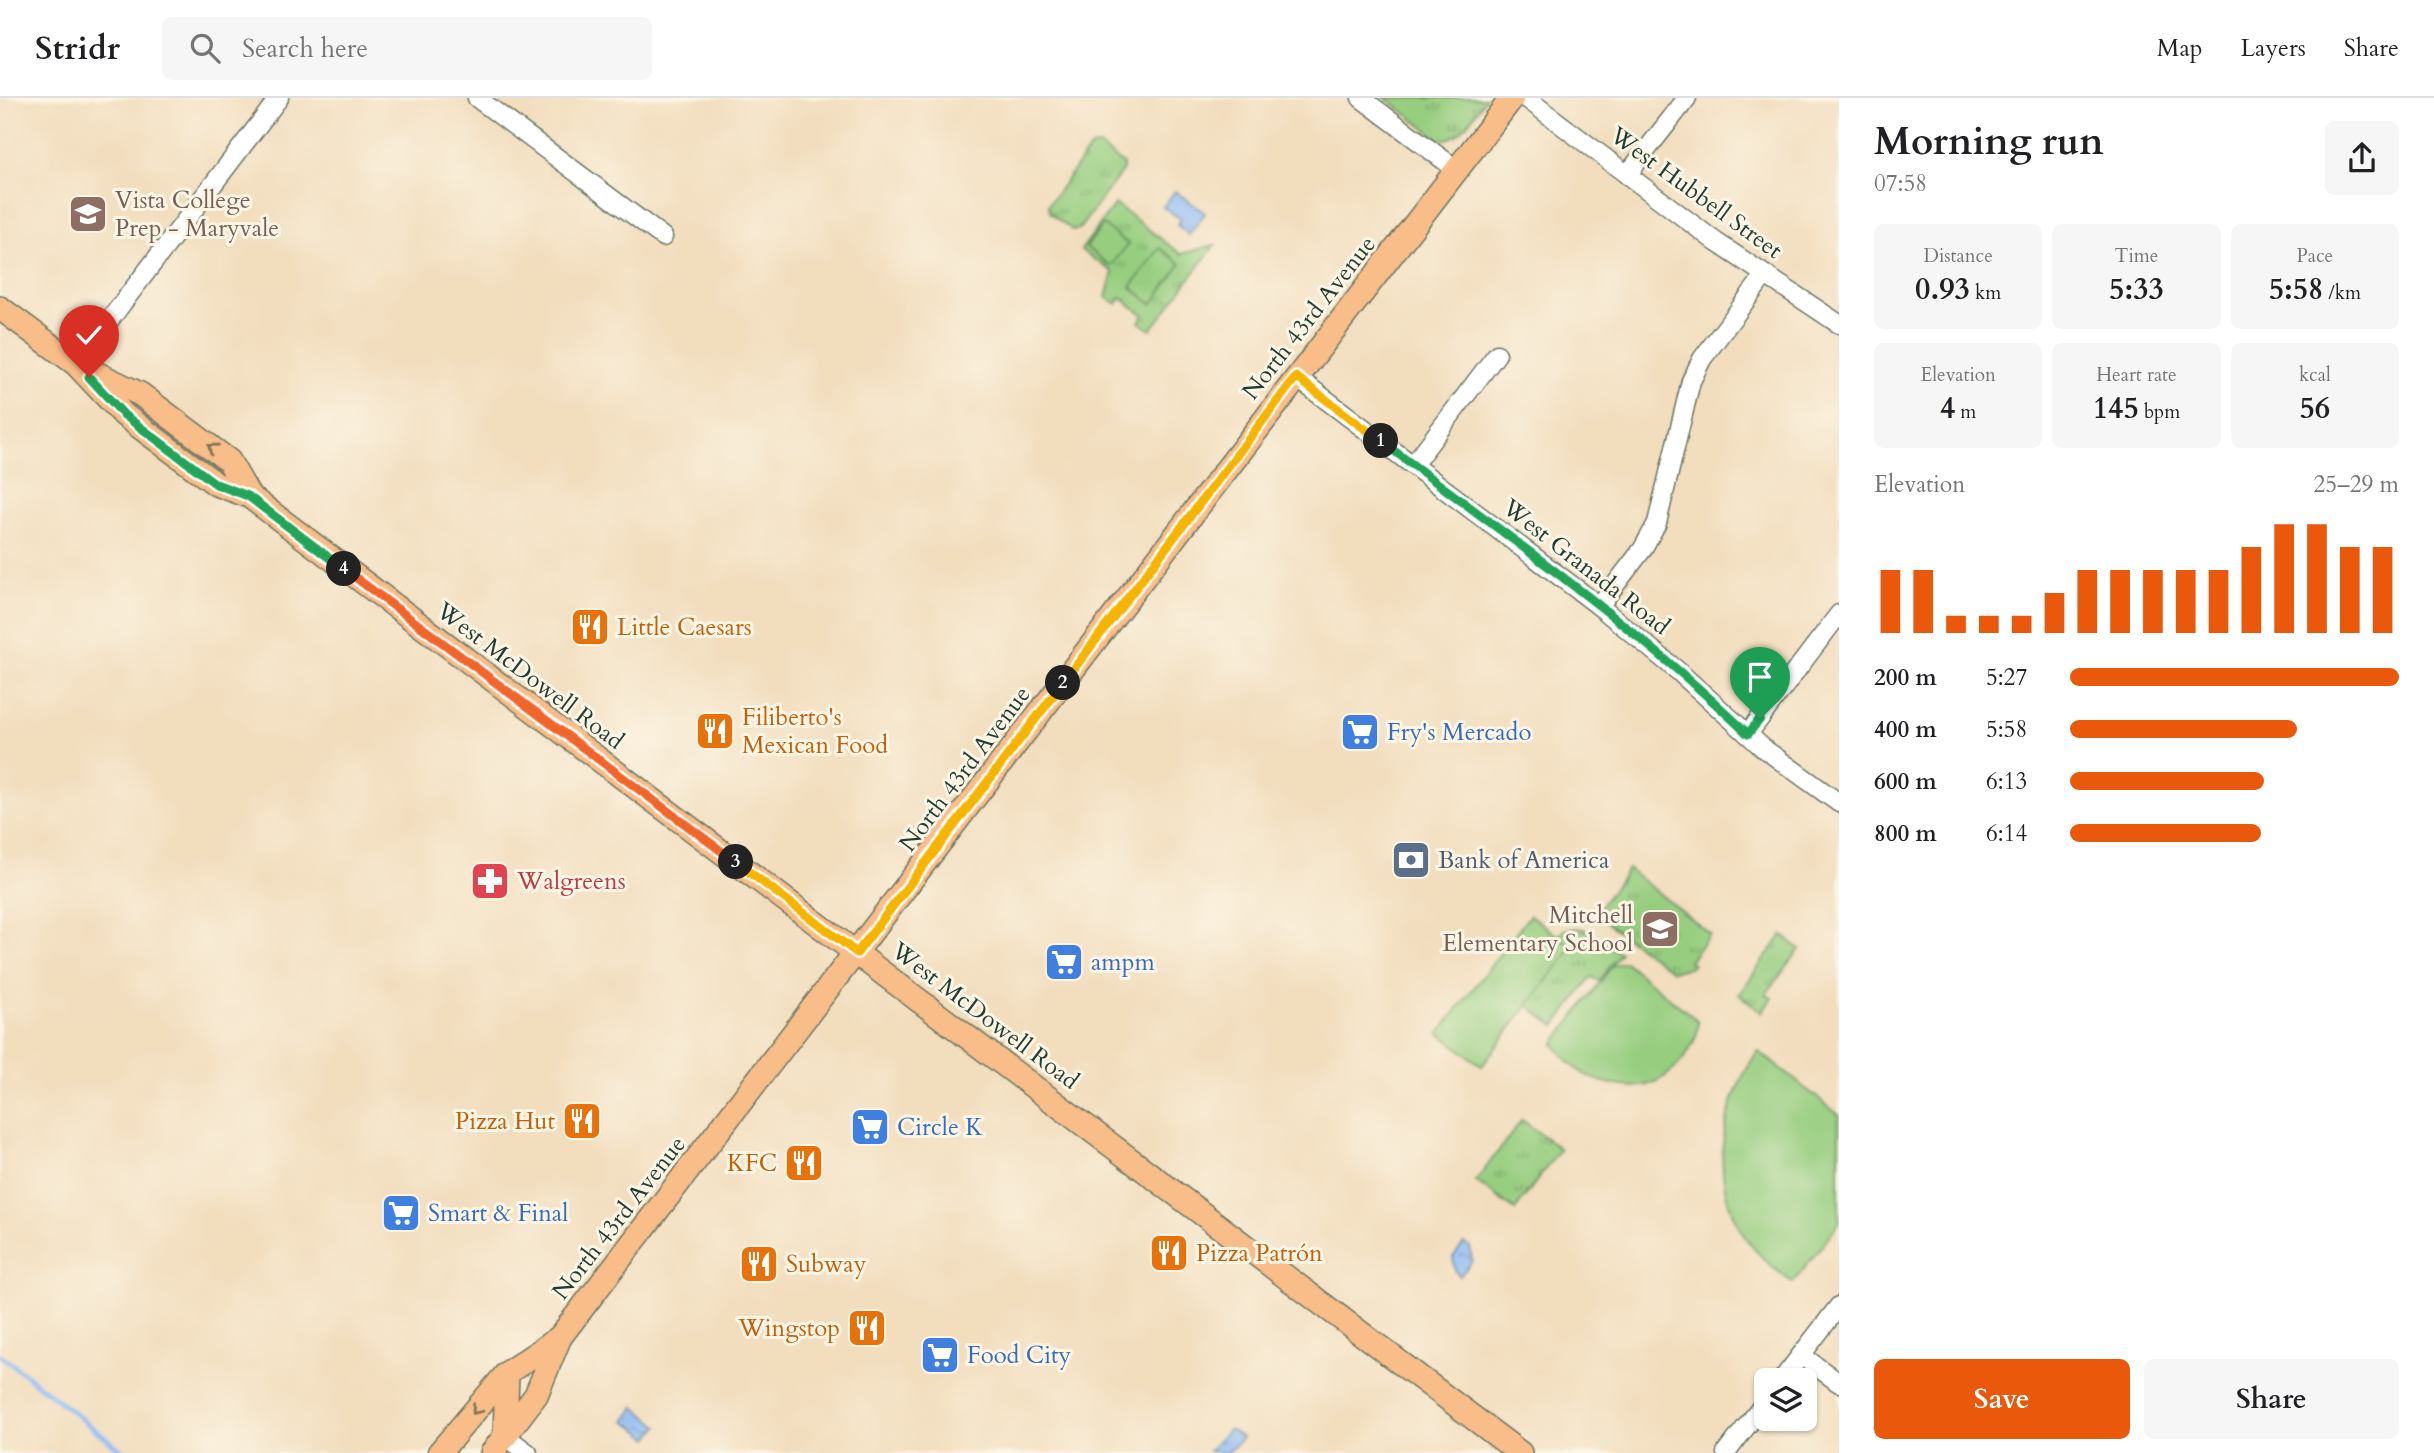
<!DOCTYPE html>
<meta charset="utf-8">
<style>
body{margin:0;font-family:Cardo,serif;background:#f6f6f6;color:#202124;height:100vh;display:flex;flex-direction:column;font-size:26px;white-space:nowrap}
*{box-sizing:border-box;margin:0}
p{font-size:23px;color:#757577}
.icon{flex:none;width:38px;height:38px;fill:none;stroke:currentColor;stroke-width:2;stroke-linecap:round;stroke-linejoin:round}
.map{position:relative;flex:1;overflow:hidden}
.details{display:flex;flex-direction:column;background:#fff;width:595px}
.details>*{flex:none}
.buttons{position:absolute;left:1754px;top:1270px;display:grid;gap:14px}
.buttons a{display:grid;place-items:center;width:63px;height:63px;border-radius:10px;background:#fff;box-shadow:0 2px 5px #0004;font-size:35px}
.pin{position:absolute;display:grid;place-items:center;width:60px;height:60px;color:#fff;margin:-72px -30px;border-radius:50% 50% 50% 0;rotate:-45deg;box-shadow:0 0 7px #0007}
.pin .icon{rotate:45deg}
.km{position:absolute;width:35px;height:35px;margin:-18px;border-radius:50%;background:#222;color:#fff;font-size:19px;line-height:35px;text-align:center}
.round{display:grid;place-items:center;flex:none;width:74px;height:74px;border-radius:10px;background:#f6f6f6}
.headline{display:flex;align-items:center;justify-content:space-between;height:119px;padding:0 35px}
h1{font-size:38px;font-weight:700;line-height:52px}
.metrics{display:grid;grid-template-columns:repeat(3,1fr);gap:10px;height:119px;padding:7px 35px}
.metrics div{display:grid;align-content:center;border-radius:10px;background:#f6f6f6;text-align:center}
.metrics b{font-size:30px;font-weight:700}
.metrics small{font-size:19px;font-weight:400}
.metrics p{font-size:19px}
.chart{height:196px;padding:14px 35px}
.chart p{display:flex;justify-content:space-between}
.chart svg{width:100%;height:126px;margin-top:7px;stroke:#ea580c;stroke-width:6}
.button{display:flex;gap:14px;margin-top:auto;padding:14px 35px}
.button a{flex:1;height:80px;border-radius:10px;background:#ea580c;color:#fff;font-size:28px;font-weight:700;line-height:80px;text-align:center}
.button a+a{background:#f6f6f6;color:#202124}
ul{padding:0 35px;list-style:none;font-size:23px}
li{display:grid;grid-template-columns:112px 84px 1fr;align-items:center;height:52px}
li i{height:18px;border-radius:9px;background:#ea580c}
header{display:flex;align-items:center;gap:42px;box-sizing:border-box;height:98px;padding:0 35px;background:#fff;border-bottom:2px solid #e0e0e0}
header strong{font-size:33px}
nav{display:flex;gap:38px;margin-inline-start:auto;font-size:24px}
.search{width:490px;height:63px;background:#f6f6f6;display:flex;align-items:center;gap:18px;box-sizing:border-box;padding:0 24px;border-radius:10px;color:#757577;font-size:26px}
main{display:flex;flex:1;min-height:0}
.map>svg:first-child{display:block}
</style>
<header>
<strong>Stridr</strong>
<div class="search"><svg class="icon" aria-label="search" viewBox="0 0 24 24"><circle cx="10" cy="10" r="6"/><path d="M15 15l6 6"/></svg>Search here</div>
<nav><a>Map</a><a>Layers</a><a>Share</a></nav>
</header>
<main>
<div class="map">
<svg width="1839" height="1355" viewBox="0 0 1839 1355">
<defs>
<pattern id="grass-tufts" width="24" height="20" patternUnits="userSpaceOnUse" patternTransform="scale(1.75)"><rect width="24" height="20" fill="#96cd7f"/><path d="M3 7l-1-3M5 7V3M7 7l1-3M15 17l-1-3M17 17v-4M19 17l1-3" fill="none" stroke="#7aa869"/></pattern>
<pattern id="water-ripples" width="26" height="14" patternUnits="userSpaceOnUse" patternTransform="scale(1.75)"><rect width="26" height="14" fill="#8bbaf6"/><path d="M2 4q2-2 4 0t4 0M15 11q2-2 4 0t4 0" fill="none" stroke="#7198c8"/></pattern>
</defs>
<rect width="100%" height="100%" fill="#fcf5e5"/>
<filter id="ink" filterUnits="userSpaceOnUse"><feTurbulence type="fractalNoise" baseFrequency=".0143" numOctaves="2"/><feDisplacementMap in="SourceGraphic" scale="14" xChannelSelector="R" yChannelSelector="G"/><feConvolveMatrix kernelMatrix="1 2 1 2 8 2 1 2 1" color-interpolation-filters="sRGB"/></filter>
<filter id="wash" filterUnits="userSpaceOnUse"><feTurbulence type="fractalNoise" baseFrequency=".00686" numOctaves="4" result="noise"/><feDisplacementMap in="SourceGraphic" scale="28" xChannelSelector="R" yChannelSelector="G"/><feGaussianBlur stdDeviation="1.57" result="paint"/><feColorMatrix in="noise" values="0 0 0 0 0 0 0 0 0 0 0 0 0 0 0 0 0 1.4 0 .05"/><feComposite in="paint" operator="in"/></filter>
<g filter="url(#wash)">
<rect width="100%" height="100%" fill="#f2ddbd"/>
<g fill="url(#grass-tufts)" stroke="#5a855a" stroke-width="2">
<path d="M1385,0H1486C1473,16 1462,44 1439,41Z"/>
<path d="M1099,48L1123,66V72L1079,131L1072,132L1050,115L1048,107L1091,49Z"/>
<path d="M1115,106L1181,156L1215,147L1151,232L1139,224L1144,217L1121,200L1117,206L1106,199L1113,174L1081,152Z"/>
<path d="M1628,771L1710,836L1689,863L1693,866L1689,870L1672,873L1595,816Z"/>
<path d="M1577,830L1584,831L1620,855L1599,883L1592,879L1555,928L1527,907L1558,839L1564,832Z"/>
<path d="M1782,837L1800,851L1766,896L1772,900L1762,914L1739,896Z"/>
<path d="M1522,1022L1560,1051L1515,1112L1476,1083Z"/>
</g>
<g fill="#96cd7f" stroke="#5a855a" stroke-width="2">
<path d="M1103,127L1128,146L1111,168L1086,149Z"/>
<path d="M1160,150L1181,166L1152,206L1131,189Z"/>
<path d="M1530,817L1572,849L1482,968L1439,935Z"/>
<path d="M1625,864L1698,923C1699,950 1669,984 1642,988C1626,991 1598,984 1584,976C1572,969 1563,957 1554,946L1613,867Z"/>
<path d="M1758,953L1839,1017V1125L1793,1185C1773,1170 1753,1154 1740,1131C1708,1073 1723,1004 1758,953Z"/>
</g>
<g fill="url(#water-ripples)" stroke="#557c95" stroke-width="2">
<path d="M1175,93L1205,115L1189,137L1177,127L1181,121L1163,109Z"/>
<path d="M1464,1145L1470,1149L1472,1163L1460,1178L1455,1173L1453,1159Z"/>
<path d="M635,1309L659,1328L649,1340L625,1322Z"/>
<path d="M1229,1331L1242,1340L1227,1355L1209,1353Z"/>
</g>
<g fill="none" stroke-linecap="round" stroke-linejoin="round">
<path stroke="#8bbaf6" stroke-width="5" d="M0,1257L125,1355"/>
</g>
</g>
<g filter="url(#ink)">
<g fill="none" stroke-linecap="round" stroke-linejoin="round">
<g stroke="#697564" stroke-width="21">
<g id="minor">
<path d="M477,0L663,139"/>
<path d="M1361,0L1457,72"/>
<path d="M1526,0L1716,144L1839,226"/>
<path d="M1627,77L1687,0"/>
<path d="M76,266L279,0"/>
<path d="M1296,279L1599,508L1678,573L1763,650L1839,705"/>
<path d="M1413,367L1497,256"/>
<path d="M1599,508L1642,452L1657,425L1691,283L1702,261L1765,177"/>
<path d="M1748,636L1839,516"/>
<path d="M1801,1257L1839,1285"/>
<path d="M1781,1283L1839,1208"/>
<path d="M505,1338L528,1355"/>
<path d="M1726,1355L1766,1303"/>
</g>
</g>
<g stroke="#697564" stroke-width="26">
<g id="major">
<path d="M0,210L76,266L124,317L216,386L249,398L1520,1355"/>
<path d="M87,271L140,296L229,363L249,398"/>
<path d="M505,1338L507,1275"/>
<path d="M439,1355L507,1275L560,1239"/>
<path d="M492,1355L536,1297L560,1239L1512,0"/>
</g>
</g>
<use href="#minor" stroke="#fff" stroke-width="18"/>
<use href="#major" stroke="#f8bd88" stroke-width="23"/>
</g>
<defs><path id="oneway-chevron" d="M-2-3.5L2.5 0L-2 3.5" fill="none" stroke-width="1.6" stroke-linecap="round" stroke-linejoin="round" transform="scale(1.75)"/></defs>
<g stroke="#81775a">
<use href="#oneway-chevron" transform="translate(212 350) rotate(-143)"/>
<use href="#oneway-chevron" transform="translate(476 1312) rotate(130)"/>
</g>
</g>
<g fill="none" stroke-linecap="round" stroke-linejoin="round" filter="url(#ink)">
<g stroke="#fff" stroke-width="14">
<path id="split-1" d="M1381,343C1506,437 1636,528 1748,636L1760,621"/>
</g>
<g stroke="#fff" stroke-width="14">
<path id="split-2" d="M1063,585L1296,279L1381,343"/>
</g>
<g stroke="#fff" stroke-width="14">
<path id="split-3" d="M736,764L857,855L1063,585"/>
</g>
<g stroke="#fff" stroke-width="14">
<path id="split-4" d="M344,471L736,764"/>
</g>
<g stroke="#fff" stroke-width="14">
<path id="split-5" d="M89,279L124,317L216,386L248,398L344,471"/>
</g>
<use href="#split-1" stroke="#22a559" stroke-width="9"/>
<use href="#split-2" stroke="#f5b400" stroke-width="9"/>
<use href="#split-3" stroke="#f5b400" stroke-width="9"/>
<use href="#split-4" stroke="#f0652b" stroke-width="9"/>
<use href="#split-5" stroke="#22a559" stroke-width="9"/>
</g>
<defs>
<g id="school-square" transform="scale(2.0125)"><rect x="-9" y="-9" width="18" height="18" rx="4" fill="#8d6e63" stroke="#fcf5e5"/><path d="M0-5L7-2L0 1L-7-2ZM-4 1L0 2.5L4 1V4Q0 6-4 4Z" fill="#fff"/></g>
<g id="restaurant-square" transform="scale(2.0125)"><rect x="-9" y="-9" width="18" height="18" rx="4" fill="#e8710a" stroke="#fcf5e5"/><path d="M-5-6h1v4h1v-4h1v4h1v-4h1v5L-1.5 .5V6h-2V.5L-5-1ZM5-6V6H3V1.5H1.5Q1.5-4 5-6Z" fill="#fff"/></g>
<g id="supermarket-square" transform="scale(2.0125)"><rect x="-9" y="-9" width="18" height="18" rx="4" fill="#3f7fe0" stroke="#fcf5e5"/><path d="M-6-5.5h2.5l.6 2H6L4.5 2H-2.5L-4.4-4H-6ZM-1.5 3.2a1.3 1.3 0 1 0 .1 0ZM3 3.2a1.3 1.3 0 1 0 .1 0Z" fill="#fff"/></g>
<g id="bank-square" transform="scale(2.0125)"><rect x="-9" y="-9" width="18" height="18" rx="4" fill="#5c6f8a" stroke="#fcf5e5"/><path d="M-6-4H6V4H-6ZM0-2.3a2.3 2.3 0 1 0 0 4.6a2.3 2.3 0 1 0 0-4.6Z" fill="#fff"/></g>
<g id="pharmacy-square" transform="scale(2.0125)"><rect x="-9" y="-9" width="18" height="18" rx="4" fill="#e0444e" stroke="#fcf5e5"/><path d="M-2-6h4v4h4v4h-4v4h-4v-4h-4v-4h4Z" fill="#fff"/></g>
</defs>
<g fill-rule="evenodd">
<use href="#school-square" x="88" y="116"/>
<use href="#restaurant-square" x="590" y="529"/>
<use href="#restaurant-square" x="715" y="633"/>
<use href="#supermarket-square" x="1360" y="634"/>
<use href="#bank-square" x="1411" y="762"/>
<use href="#pharmacy-square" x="490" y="783"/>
<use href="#school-square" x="1660" y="831"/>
<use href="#supermarket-square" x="1064" y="864"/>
<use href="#restaurant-square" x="582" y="1023"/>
<use href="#supermarket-square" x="870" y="1029"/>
<use href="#restaurant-square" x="804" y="1065"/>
<use href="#supermarket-square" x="401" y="1115"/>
<use href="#restaurant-square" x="1169" y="1155"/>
<use href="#restaurant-square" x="759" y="1166"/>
<use href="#restaurant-square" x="867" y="1230"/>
<use href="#supermarket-square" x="940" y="1257"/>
</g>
<g text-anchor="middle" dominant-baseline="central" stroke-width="6" stroke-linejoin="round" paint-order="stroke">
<g font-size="24" fill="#1f3d34" stroke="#fcf5e5">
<text transform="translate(1696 95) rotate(36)">West Hubbell Street</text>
<text transform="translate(1309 220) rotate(-52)">North 43rd Avenue</text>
<text transform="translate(1586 469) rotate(38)">West Granada Road</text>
<text transform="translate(530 578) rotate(37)">West McDowell Road</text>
<text transform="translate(965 671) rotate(-53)">North 43rd Avenue</text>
<text transform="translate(985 918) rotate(37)">West McDowell Road</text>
<text transform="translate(619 1120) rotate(-52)">North 43rd Avenue</text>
</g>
<g font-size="24" fill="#785e54" stroke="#fcf5e5" text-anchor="start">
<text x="115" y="102">Vista College<tspan x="115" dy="28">Prep - Maryvale</tspan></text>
<text x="1633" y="817" text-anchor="end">Mitchell<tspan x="1633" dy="28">Elementary School</tspan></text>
</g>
<g font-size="24" fill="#c56008" stroke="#fcf5e5" text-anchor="start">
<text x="617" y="529">Little Caesars</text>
<text x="742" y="619">Filiberto's<tspan x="742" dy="28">Mexican Food</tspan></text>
<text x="555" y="1023" text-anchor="end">Pizza Hut</text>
<text x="777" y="1065" text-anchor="end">KFC</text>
<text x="1196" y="1155">Pizza Patrón</text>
<text x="786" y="1166">Subway</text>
<text x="840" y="1230" text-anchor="end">Wingstop</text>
</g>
<g font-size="24" fill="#366cbe" stroke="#fcf5e5" text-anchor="start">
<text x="1387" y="634">Fry's Mercado</text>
<text x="1091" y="864">ampm</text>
<text x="897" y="1029">Circle K</text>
<text x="428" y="1115">Smart &amp; Final</text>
<text x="967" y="1257">Food City</text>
</g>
<g font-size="24" fill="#4e5e75" stroke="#fcf5e5" text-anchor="start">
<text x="1438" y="762">Bank of America</text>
</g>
<g font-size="24" fill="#be3a42" stroke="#fcf5e5" text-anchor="start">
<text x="517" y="783">Walgreens</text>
</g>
</g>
</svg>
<div class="buttons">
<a><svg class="icon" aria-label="layers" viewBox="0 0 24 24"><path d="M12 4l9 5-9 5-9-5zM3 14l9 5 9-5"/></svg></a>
</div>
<div class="pin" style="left:1760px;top:621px;background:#1e9e55"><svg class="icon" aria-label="arrive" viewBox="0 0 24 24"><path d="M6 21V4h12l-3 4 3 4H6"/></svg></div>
<div class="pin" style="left:89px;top:279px;background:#d93025"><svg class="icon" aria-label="check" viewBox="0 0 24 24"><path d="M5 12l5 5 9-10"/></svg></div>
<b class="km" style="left:1381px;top:343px">1</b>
<b class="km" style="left:1063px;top:585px">2</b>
<b class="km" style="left:736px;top:764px">3</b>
<b class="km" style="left:344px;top:471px">4</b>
</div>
<section class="details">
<div class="headline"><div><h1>Morning run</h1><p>07:58</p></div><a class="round"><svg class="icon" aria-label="share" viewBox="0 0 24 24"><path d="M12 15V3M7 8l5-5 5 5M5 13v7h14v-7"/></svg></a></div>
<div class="metrics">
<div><p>Distance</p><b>0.93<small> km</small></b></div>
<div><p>Time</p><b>5:33</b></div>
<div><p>Pace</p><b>5:58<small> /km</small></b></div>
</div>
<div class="metrics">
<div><p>Elevation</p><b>4<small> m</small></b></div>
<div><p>Heart rate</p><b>145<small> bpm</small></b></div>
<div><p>kcal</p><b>56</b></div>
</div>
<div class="chart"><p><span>Elevation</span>25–29 m</p>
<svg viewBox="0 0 160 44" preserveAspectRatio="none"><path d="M5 44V22M15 44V22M25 44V38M35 44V38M45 44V38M55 44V30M65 44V22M75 44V22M85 44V22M95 44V22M105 44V22M115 44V14M125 44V6M135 44V6M145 44V14M155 44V14"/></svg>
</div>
<ul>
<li><b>200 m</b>5:27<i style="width:100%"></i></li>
<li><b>400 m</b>5:58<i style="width:69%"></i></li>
<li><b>600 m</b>6:13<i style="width:59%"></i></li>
<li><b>800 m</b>6:14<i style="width:58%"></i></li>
</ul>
<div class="button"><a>Save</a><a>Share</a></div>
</section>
</main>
